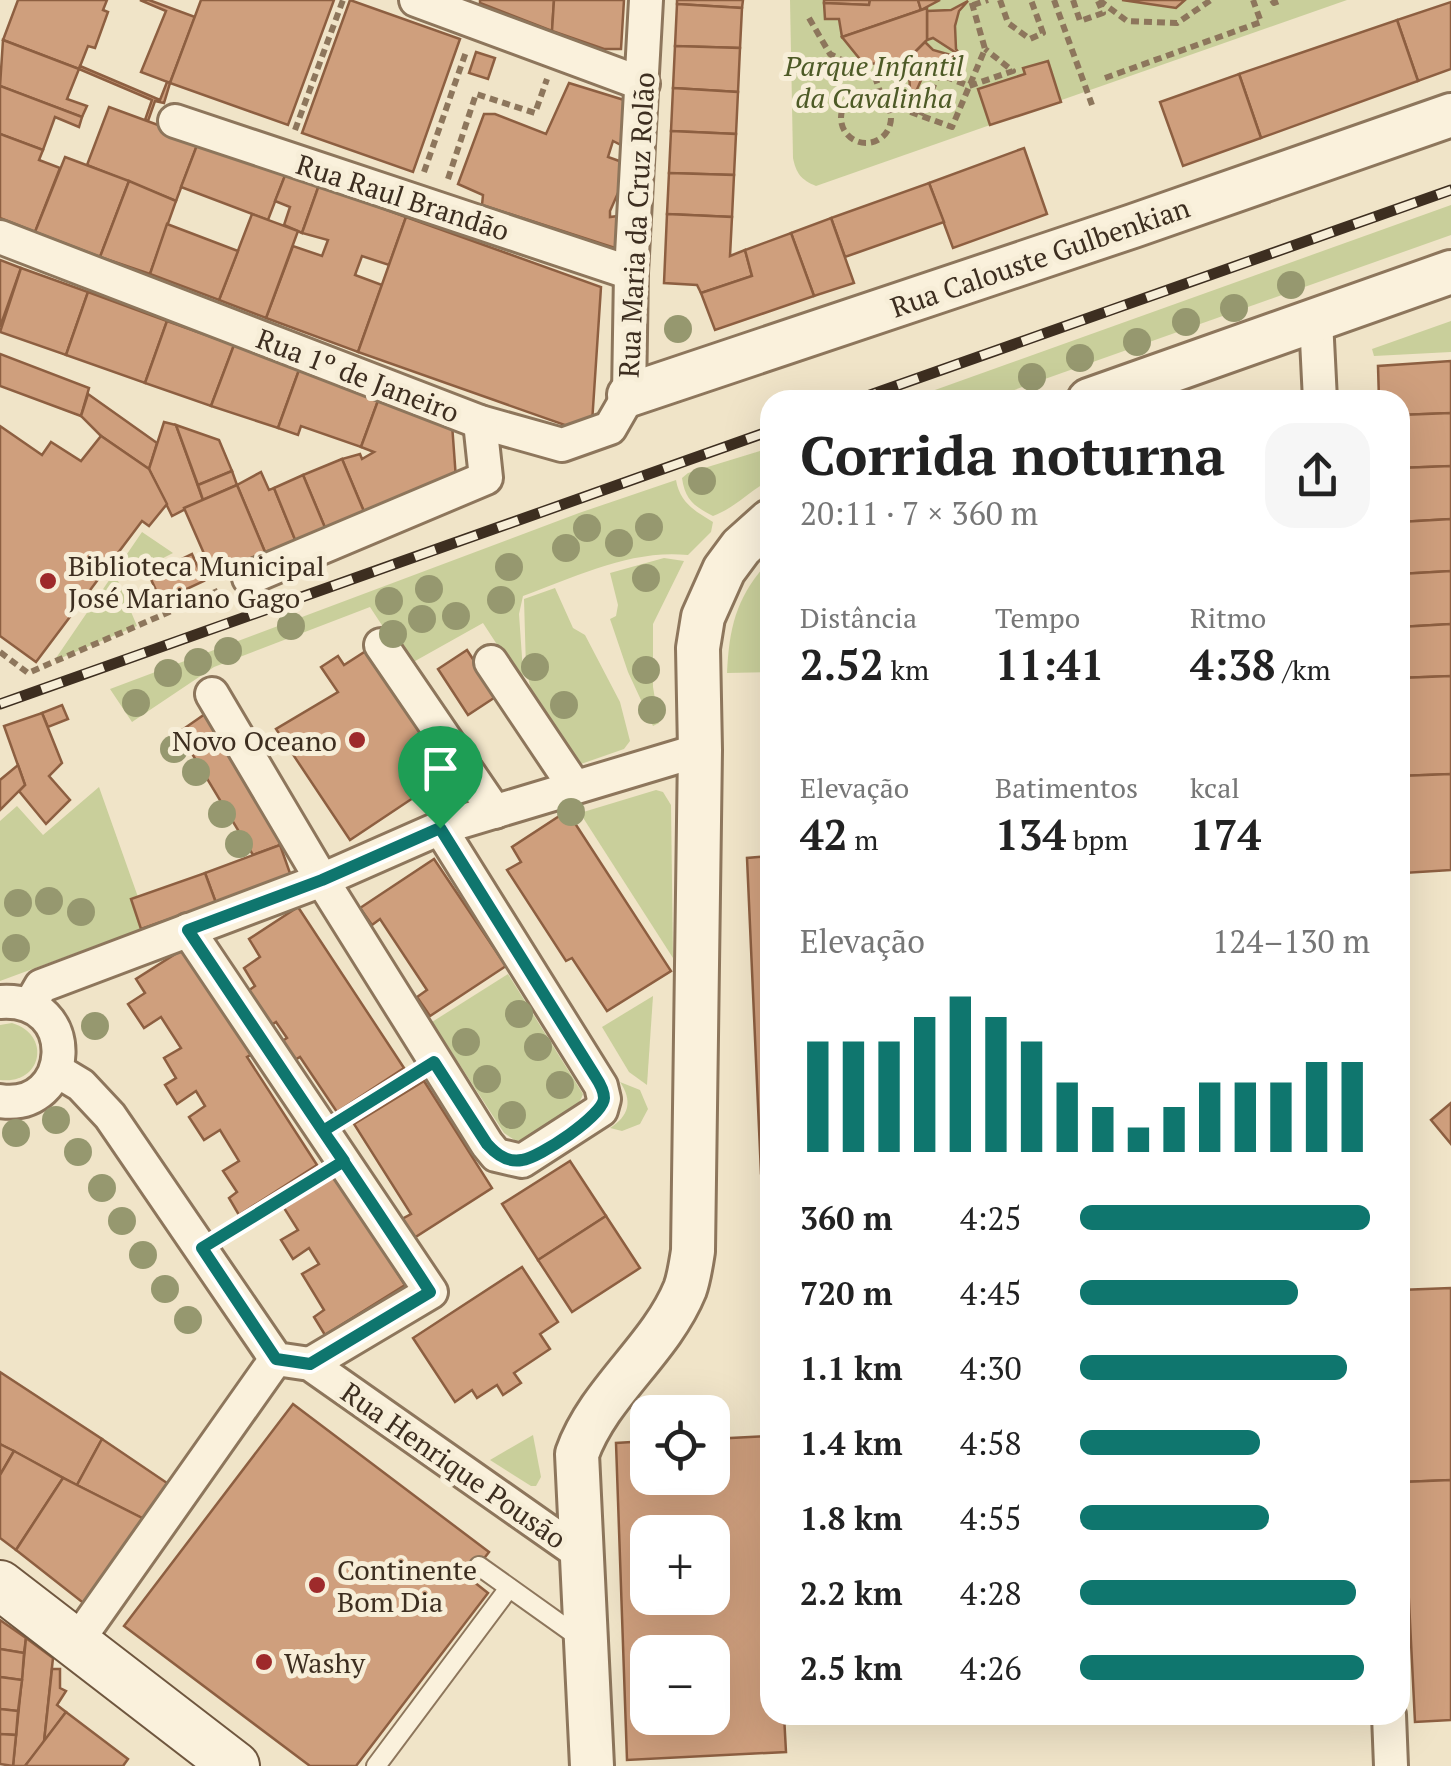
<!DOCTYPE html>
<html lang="pt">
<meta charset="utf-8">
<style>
body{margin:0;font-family:"PT Serif",serif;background:#f6f6f6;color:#222;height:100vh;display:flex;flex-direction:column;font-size:38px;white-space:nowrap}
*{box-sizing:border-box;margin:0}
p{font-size:32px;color:#767676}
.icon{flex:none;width:55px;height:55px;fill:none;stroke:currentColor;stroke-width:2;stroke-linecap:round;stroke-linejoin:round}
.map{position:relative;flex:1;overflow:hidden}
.drawer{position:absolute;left:760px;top:390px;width:650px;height:1335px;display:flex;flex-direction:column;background:#fff;border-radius:30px;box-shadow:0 10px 40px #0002}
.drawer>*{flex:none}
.tools{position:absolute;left:630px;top:1395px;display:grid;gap:20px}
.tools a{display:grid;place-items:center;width:100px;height:100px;border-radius:20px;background:#fff;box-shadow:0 10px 40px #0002;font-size:50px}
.pin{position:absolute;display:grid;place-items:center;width:85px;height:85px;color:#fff;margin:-102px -42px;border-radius:50% 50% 50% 0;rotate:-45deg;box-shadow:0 0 10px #0007}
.pin .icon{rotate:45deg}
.round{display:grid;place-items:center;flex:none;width:105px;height:105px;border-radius:30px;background:#f6f6f6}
.headline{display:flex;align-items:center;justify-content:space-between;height:170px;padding:0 40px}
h1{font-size:55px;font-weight:800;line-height:75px}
.metrics{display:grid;grid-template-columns:repeat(3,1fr);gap:15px;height:170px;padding:10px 40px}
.metrics div{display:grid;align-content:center}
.metrics b{font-size:42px;font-weight:800}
.metrics small{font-size:28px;font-weight:400}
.metrics p{font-size:28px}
.chart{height:280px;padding:20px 40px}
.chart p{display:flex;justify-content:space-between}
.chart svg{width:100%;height:180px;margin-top:10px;stroke:#0f766e;stroke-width:6}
ul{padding:0 40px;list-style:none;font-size:32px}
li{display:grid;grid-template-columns:160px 120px 1fr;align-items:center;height:75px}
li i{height:25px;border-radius:12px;background:#0f766e}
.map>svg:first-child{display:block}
</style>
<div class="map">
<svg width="1451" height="1766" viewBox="0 0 1451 1766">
<rect width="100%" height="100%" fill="#f0e4c8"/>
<g fill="#c9cf9b">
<path d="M790,0H1347L816,186C801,180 796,173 793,158Z"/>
<path d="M1451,205V235L986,400H907Z"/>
<path d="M1451,321V352L1374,356L1372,349Z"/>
<path d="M770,448V480C749,491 735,508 713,516C694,506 685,500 682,478L688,473Z"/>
<path d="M676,480C680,503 695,511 713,522L711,532L688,555C631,549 575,577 523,596L519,614L524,686L483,623L408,665L370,607L214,667L132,722L110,689L579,513Z"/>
<path d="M142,532L173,553L118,581L137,626L54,661Z"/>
<path d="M664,558L684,561L653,624V687L659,723L653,726L628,672L610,619L616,616L618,605L610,573Z"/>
<path d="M770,560V672L727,673C729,626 737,595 770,560Z"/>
<path d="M555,588L573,628L585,635L620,702L630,741L624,749L581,764L570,756L534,702L526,669L524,599Z"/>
<path d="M99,787L138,897L131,900L141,929L0,981V821L17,806L43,835Z"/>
<path d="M656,790L663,792L671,805L673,958L580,813Z"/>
<path d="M508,974L583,1094C577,1114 537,1139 516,1141L504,1133L432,1022Z"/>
<path d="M653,996L647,1085L629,1072L602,1027Z"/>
<path d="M12,1023C52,1035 42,1085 0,1080V1025Z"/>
<path d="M620,1082L640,1090L648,1109L640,1124L622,1131L610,1128C629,1116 633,1101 620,1082Z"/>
<path d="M533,1435L541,1477L536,1486H531L490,1460Z"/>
</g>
<g fill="#cf9f7d" stroke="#8d5f41" stroke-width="2.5" fill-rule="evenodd">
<path d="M18,0H107L103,10L108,12L95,48L88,46L79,69L3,40Z"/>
<path d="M140,0H149L195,17L170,83L141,72L166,11Z"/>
<path d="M201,0H334L288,125L170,83Z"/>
<path d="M350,0L460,39L413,172L302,133Z"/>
<path d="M480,0H554L552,31L480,3Z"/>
<path d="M554,0H624L621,49H604L552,31Z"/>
<path d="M677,0H743L742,8L677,4Z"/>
<path d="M824,0H870L869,5L824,3Z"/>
<path d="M870,0H918L921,10L842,37L839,19H825L824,3L869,5Z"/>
<path d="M918,0H940L921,10Z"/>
<path d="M1122,0H1185L1176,8Z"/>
<path d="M968,1L959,11L955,26L956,49L961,56L933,38L927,40V11L951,10Z"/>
<path d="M1451,2V69L1418,81L1397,20Z"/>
<path d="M677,4L742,8L740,48L675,46Z"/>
<path d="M927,8V40L902,65L863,63L842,37Z"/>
<path d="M1397,20L1418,81L1261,138L1239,74Z"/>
<path d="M3,40L79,69L67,99L87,106L82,117L0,86Z"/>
<path d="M925,42L933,50L958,57L935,67L922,78L911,103L909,74L902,65Z"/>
<path d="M675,46L740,48L738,92L673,88Z"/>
<path d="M476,52L495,58L488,79L469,73Z"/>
<path d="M1048,61L1061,102L990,125L978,89L1025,74L1023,68Z"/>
<path d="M80,66L160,100L167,82L170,83L164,103L155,101L148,121L145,120L152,100L79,69Z"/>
<path d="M1239,74L1261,138L1183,166L1160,102Z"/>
<path d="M569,83L624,100L621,145L613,141L608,157L622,162V184L610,211V217L618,216L615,248L482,205L483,195L458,184L484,114H495L546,134Z"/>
<path d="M0,86L82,117L79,127L55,117L43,150L0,134Z"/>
<path d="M673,88L738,92L736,134L671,131Z"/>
<path d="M109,107L199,140L176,201L87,165Z"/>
<path d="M671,131L736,134L734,175L669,173Z"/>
<path d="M0,134L43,150L39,160L60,168L35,232L0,218Z"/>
<path d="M199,140L286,173L268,220L181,187Z"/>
<path d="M1024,148L1047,214L953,248L929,183Z"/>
<path d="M65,157L129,181L100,257L35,232Z"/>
<path d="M286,173L319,185L302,233L284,225L290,207L275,201Z"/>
<path d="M669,173L734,175L732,217L667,214Z"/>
<path d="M129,181L176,201L150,274L100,257Z"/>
<path d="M929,183L944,222L845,257L831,218Z"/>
<path d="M319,185L406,217L389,265L362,256L355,275L382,285L358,352L266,318L293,246L322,256L328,240L302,233Z"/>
<path d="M252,214L298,231L266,318L219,300Z"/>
<path d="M667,214L732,217L730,256L745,250L752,276L701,293L697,285L664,283Z"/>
<path d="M406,217L601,287L592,423L576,429L358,352Z"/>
<path d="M831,218L854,283L814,296L791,233Z"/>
<path d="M167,224L238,251L219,300L150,274Z"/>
<path d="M791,233L814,296L715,330L701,293L752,276L745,250Z"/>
<path d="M0,260L21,268L0,327Z"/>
<path d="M21,268L88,292L66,355L0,332Z"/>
<path d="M88,292L167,321L145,383L66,355Z"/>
<path d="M167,321L234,345L211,406L145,383Z"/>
<path d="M234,345L299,370L278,428L211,406Z"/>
<path d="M0,354L89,388L81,416L0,386Z"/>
<path d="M1451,361V413L1400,415V400H1379L1378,366Z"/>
<path d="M299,370L379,398L361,447L301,426L298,435L278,428Z"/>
<path d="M88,394L157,443L149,469L101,436L81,416Z"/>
<path d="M379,398L452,424L456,479L365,514L342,459L360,454L362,459L374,452L361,447Z"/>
<path d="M1451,413V466L1400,468V415Z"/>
<path d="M164,422L176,425L203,500L172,516L149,469Z"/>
<path d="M176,425L219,440L232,471L198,485Z"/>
<path d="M0,426L42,455L51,442L81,461L101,436L149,469L167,504L149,526L142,521L36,662L0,636Z"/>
<path d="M342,459L365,514L326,530L303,475Z"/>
<path d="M1451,466V519L1400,522V468Z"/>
<path d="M232,471L237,485L203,500L198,485Z"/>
<path d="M261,472L269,490L274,488L296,542L265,552L237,485Z"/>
<path d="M303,475L326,530L296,542L274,488Z"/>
<path d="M237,485L265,552L213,574L184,508Z"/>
<path d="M1451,519V571L1400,574V522Z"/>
<path d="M192,554L204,581L161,601L149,575Z"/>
<path d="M1451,571V624L1400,627V574Z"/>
<path d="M1451,624V676L1400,678V627Z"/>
<path d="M369,649L438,751L413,767L428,788L350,840L276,729L338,692L321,667L338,656L344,665Z"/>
<path d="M467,650L497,696L468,715L438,669Z"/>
<path d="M1451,676V774L1400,776V678Z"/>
<path d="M62,705L68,719L48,727L42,713Z"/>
<path d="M42,713L62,763L49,776L70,800L46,824L19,791L25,785L4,726Z"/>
<path d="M205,714L277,823L280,845L253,855L179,732Z"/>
<path d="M18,765L25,785L0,810V780Z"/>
<path d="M1451,774V870L1404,873L1400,776Z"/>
<path d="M567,811L671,971L607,1011L572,958L566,961L507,870L521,862L512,847Z"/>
<path d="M280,845L291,876L216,903L205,873Z"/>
<path d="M770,856V1172L761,1173L747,858Z"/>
<path d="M434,859L506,966L430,1016L417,997L427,990L380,919L372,925L360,908Z"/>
<path d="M205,873L216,903L141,929L131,899Z"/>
<path d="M298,907L404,1068L337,1112L300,1057L288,1064L276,1045L287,1038L276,1022L267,1028L245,993L255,986L244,968L260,957L249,939Z"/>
<path d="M188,946L256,1052L247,1057L317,1165L239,1215L229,1198L237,1192L223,1171L239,1161L220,1130L204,1140L189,1117L205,1106L196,1091L177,1104L165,1085L176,1078L164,1058L181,1048L161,1017L144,1028L128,1004L145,993L136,979Z"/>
<path d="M424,1081L492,1188L414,1238L402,1219L411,1214L354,1124Z"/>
<path d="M1451,1103V1144L1431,1120Z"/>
<path d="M570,1161L606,1216L538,1260L502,1204Z"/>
<path d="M336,1175L405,1285L325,1335L314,1317L324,1310L302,1274L319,1264L309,1248L293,1259L281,1240L298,1230L284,1208Z"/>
<path d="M606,1216L640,1268L572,1312L538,1260Z"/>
<path d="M522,1267L558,1322L540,1334L550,1349L514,1373L521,1383L503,1395L497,1385L477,1398L472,1390L455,1402L413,1338Z"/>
<path d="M1451,1288V1480L1403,1482L1400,1290Z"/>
<path d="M0,1372L102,1439L77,1485L0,1444Z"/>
<path d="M293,1404L489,1552L469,1578L488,1593L356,1766H310L124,1626Z"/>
<path d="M770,1436V1715H784L786,1752L627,1760L616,1443L648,1441V1478H712V1439ZM648,1532H712V1598H648ZM648,1652H712V1718H648Z"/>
<path d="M102,1439L170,1485L146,1520L77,1485Z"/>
<path d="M0,1444L14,1451L0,1475Z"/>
<path d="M14,1451L63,1478L16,1550L0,1538V1475Z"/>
<path d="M63,1478L146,1520L86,1605L16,1550Z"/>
<path d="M1451,1480V1720L1415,1722L1403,1482Z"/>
<path d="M0,1620L26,1638L24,1653L0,1649Z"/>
<path d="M26,1638L53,1658L44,1742L25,1766H13Z"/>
<path d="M0,1649L24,1653L22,1680L0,1677Z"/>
<path d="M52,1669H60V1688L66,1691L57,1705L66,1712L44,1742Z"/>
<path d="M0,1677L22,1680L18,1711L0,1709Z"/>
<path d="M0,1709L18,1711L16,1735L0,1734Z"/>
<path d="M66,1712L128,1759L123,1766H25Z"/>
<path d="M0,1734L16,1735L13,1766L0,1764Z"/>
</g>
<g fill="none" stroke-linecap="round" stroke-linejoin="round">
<g stroke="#8d765c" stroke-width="22">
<g id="service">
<path d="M479,1566L580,1638"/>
<path d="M376,1766L509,1588"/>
</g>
</g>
<g stroke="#8d765c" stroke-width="38">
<g id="minor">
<path d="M416,0L643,84"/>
<path d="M175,121L631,273"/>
<path d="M0,237L480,422L562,445L610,428L629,395L631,273L646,0"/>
<path d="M1316,320L1320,400"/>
<path d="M249,578L486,478L480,422"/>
<path d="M381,645L495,812"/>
<path d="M491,662L574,786"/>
<path d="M212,694L322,880L487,1144L496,1155L522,1161L601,1110L604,1099L601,1086L440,828"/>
<path d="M188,930L431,1292L310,1364"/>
<path d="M0,1002C82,996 74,1112 0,1101"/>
<path d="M30,1005L41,986L322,880L440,828L700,750"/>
<path d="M56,1070L81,1085L110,1116L276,1359L310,1364L582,1555"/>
<path d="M75,1644L276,1359"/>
<path d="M1389,1715L1391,1766"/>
</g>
</g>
<g stroke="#8d765c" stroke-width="48">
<g id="tertiary">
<path d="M629,395L1133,226L1451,115"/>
<path d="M1089,400L1451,272"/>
<path d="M592,1766L577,1454C599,1392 660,1350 685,1289C689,1278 691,1264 693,1251L700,750L698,648L703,617L724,570L741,547L770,521"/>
</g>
</g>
<g stroke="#6f573f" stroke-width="52">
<path id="secondary" d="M0,1585L235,1766"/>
</g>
<g stroke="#8d765c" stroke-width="6" stroke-dasharray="8 5" stroke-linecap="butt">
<path d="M1000,0L1008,23L1030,39L1043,33L1031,0"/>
<path d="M1054,0L1092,105"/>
<path d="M1073,0L1080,21L1103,13L1098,1"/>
<path d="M1099,0L1127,21L1177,23L1211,0"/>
<path d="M1272,0L1274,3L1282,0"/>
<path d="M973,5L988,0"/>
<path d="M809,18L830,54L875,77L882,97"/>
<path d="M1105,78L1261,22L1253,0"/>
<circle cx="866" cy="118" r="25"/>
<path d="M886,103L952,127L985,49L971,0"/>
<path d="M920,115L939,74L969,86L1013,71L985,49"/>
<path d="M295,130L343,0"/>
<path d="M424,172L466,52"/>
<path d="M448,179L476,94L535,113L547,79"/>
<path d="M0,652L28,673L220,590"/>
<path d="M350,1114L407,1079"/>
<path d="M225,1234L317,1178"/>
</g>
<use href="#service" stroke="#faf1dc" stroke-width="18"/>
<use href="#minor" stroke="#faf1dc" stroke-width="32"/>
<use href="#tertiary" stroke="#faf1dc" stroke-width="42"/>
<use href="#secondary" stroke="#faf1dc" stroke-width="48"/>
<g stroke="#3d2e20" stroke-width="11">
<g id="rail">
<path d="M856,400L1451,190"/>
<path d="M0,704L770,431"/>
</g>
</g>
<use href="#rail" stroke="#f7eed8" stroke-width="8" stroke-dasharray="22" stroke-linecap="butt"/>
</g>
<g fill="#96986f">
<circle cx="1291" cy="285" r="14"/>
<circle cx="1234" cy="308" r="14"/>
<circle cx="1186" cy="322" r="14"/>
<circle cx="678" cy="329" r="14"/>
<circle cx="1137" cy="342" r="14"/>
<circle cx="1080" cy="358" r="14"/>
<circle cx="1032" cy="377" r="14"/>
<circle cx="702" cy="481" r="14"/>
<circle cx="649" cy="527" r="14"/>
<circle cx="587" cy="528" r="14"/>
<circle cx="619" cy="543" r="14"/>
<circle cx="566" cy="548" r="14"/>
<circle cx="509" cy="567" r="14"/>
<circle cx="646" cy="578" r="14"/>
<circle cx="429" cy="589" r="14"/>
<circle cx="501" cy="600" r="14"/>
<circle cx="389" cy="601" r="14"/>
<circle cx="456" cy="616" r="14"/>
<circle cx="422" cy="619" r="14"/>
<circle cx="291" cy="626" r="14"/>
<circle cx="393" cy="634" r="14"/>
<circle cx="228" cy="651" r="14"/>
<circle cx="198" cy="662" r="14"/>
<circle cx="535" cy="667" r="14"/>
<circle cx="646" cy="670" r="14"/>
<circle cx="168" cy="673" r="14"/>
<circle cx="136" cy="703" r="14"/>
<circle cx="564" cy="705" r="14"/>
<circle cx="652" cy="710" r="14"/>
<circle cx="174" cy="749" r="14"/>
<circle cx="196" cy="772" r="14"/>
<circle cx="571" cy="812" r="14"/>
<circle cx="222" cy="814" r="14"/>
<circle cx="239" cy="844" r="14"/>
<circle cx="49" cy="901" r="14"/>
<circle cx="18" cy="903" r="14"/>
<circle cx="81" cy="912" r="14"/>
<circle cx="16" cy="948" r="14"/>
<circle cx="519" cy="1014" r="14"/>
<circle cx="95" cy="1026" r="14"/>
<circle cx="466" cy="1042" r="14"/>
<circle cx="538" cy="1047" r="14"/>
<circle cx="487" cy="1079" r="14"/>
<circle cx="560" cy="1085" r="14"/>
<circle cx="512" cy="1115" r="14"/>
<circle cx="56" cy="1120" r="14"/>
<circle cx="16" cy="1133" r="14"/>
<circle cx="78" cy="1152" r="14"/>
<circle cx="102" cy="1188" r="14"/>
<circle cx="122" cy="1221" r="14"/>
<circle cx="143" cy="1255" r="14"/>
<circle cx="165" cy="1289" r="14"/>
<circle cx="188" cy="1320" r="14"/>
</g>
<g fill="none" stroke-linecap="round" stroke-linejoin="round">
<g stroke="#fff" stroke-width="20">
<path id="route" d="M440,828L322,880L188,930L323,1131L344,1161L202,1248L276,1359L310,1364L430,1292C395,1238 359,1184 323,1131L434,1062L487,1144C496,1154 507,1163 522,1160C539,1158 604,1115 604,1098C604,1090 599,1082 595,1076L440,828"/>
</g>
<use href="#route" stroke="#0f766e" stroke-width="12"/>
</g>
<g fill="#9e2a2b" stroke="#f7eed8" stroke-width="4">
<circle cx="48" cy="581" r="10"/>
<circle cx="357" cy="740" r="10"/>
<circle cx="317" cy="1585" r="10"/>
<circle cx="264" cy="1662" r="10"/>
</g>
<g text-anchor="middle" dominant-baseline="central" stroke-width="10" stroke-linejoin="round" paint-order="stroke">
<g font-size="28" font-style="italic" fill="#4d5a26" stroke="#f7eed8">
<text x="874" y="65">Parque Infantil<tspan x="874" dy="32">da Cavalinha</tspan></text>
</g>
<g font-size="28" fill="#3d2e20" stroke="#f7eed8">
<text transform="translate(403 197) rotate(18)">Rua Raul Brandão</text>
<text transform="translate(636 225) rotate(-87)">Rua Maria da Cruz Rolão</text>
<text transform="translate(1040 257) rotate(-19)">Rua Calouste Gulbenkian</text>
<text transform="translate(358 375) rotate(21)">Rua 1º de Janeiro</text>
<text transform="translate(454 1465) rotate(35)">Rua Henrique Pousão</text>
</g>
<g font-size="28" fill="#3d2e20" stroke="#f7eed8" text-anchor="start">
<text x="68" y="565">Biblioteca Municipal<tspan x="68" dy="32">José Mariano Gago</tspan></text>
<text x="337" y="740" text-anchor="end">Novo Oceano</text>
<text x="337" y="1569">Continente<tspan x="337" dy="32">Bom Dia</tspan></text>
<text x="284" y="1662">Washy</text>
</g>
</g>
</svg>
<div class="tools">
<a><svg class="icon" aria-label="locate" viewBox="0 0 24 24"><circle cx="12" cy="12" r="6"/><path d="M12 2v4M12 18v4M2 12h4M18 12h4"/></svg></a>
<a>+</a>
<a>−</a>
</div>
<div class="pin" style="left:440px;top:828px;background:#1e9e55"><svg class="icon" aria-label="arrive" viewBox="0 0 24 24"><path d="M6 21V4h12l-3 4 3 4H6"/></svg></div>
<section class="drawer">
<div class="headline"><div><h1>Corrida noturna</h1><p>20:11 · 7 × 360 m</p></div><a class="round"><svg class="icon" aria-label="share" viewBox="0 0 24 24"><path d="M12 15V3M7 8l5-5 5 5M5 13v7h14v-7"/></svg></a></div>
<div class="metrics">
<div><p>Distância</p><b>2.52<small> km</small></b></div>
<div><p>Tempo</p><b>11:41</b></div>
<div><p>Ritmo</p><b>4:38<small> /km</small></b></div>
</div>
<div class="metrics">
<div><p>Elevação</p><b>42<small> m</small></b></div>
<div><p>Batimentos</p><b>134<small> bpm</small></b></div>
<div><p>kcal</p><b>174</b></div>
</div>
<div class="chart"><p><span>Elevação</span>124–130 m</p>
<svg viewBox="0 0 160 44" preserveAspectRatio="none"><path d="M5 44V17M15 44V17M25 44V17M35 44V11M45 44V6M55 44V11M65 44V17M75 44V27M85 44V33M95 44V38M105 44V33M115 44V27M125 44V27M135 44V27M145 44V22M155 44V22"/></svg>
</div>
<ul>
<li><b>360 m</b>4:25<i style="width:100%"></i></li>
<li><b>720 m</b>4:45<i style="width:75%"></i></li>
<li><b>1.1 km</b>4:30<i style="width:92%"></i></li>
<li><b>1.4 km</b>4:58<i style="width:62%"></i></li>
<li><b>1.8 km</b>4:55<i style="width:65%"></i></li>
<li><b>2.2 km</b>4:28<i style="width:95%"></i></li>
<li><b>2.5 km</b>4:26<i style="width:98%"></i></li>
</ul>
</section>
</div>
